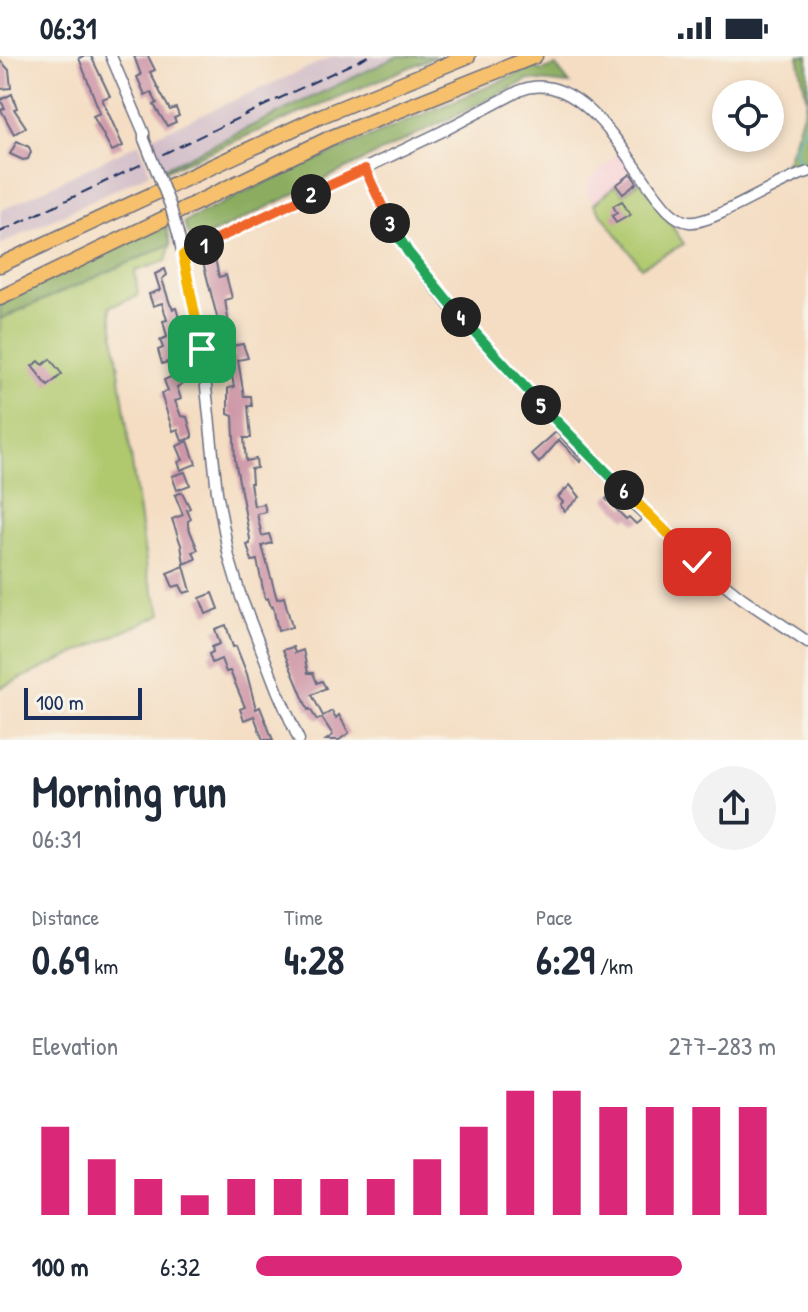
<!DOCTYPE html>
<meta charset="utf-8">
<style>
body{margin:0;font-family:"Patrick Hand",sans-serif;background:#f2f2f3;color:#1f2937;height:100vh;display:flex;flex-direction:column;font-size:30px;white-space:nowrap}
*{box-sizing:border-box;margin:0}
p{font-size:26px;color:#747a83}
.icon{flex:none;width:44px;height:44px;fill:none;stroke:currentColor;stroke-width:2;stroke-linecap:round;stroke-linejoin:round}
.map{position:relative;height:684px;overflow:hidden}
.panel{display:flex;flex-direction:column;background:#fff;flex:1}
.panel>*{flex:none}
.fabs{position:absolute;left:712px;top:24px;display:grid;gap:16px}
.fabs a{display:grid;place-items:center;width:72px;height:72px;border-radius:50%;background:#fff;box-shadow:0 4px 12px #0003;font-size:40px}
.scale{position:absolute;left:24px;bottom:20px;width:118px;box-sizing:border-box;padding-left:8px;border:4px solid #1b2f5e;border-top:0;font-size:22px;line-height:28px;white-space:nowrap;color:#1b2f5e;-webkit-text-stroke:6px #f7f3e8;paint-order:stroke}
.pin{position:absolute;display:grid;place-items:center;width:68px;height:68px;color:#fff;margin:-34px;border-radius:16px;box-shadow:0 4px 12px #0006}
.km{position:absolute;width:40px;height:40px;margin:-20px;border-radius:50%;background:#222;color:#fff;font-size:22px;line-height:40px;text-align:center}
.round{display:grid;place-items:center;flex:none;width:84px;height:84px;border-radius:42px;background:#f2f2f3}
.summary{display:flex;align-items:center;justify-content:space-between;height:136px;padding:0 32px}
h1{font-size:44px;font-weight:800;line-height:60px}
.figures{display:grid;grid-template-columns:repeat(3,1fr);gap:12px;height:136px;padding:8px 32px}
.figures div{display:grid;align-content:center}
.figures b{font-size:40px;font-weight:800}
.figures small{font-size:22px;font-weight:400}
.figures p{font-size:22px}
.chart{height:224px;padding:16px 32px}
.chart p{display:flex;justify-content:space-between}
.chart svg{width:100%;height:144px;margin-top:8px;stroke:#db2777;stroke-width:6}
ul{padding:0 32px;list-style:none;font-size:26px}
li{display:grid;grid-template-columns:128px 96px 1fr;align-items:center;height:60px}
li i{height:20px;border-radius:10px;background:#db2777}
.status{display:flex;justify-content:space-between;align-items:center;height:56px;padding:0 40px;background:#fff;direction:ltr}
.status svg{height:22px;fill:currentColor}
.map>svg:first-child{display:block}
</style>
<div class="status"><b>06:31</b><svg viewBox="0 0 49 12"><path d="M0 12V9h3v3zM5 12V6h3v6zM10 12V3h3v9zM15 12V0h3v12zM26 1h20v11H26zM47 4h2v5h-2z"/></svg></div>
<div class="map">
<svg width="808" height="684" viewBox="0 0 808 684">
<rect width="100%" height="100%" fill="#f7f3e8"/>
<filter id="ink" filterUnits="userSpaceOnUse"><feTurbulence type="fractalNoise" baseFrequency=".0125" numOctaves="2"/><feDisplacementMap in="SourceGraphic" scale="16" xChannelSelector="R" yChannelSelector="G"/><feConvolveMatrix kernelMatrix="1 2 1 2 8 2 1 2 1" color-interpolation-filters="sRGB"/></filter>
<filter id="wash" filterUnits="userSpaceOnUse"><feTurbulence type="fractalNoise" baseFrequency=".006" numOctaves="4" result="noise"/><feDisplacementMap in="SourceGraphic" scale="32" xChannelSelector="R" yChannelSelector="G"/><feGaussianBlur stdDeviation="1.8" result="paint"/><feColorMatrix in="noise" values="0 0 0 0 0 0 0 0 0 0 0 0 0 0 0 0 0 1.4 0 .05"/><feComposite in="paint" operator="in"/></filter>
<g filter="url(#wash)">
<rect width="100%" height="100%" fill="#f4ddc2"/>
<path fill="#f7cfd5" d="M618,97L634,116L594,148L586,137L590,124Z"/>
<g fill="#d2bdc8">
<path d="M334,0H398L164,112L151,81Z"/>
<path d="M139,87L150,117L0,189V155Z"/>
</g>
<g fill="#b0c96e" stroke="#667c66" stroke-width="2">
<path d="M641,125L684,188L641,211L594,148L616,129L623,138Z"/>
<path d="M171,188L166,205L135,215L138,240L110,250L148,521L162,558L0,632V263Z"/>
</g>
<g fill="#8cad61" stroke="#546e60" stroke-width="2">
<path d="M398,0H436L166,114L164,112Z"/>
<path d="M798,0H808V112L761,128L787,105L807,45Z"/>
<path d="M556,10L570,28L528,24L198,185L190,182L184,166L281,119L534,11L542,15Z"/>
<path d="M166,169L171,188L0,263V246Z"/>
</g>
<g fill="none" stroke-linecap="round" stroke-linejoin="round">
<path stroke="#48b3c5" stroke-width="2" d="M802,116L794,93L808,61"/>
</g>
<g id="blocks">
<g fill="#ce96a7">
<path d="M83,0H91L110,40L102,43L123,90L112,95L93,60L100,57L79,2Z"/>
<path d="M134,0H148L155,14L150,16L161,38L170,54L176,52L179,60L174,62L176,66L167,70L154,49L157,47L151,36L145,39L137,21L141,19Z"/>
<path d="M0,4L9,14L11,32L0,33Z"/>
<path d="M12,38L17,52L14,53L26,71L14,78L1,54L5,52L0,44Z"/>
<path d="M17,85L29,91L31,96L28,103L23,104L10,98Z"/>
<path d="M631,118L637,127L623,138L616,129Z"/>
<path d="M622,145L630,159L616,167L612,160L617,157L613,150Z"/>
<path d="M211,199L212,203L215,202L219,221L226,219L232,242L225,244L232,287L220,289L215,266L218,265L202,202Z"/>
<path d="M165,213L167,219L162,223L170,248L173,253L176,252L182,271L183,281L176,283L180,295L183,294L186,300L179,302L184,314L178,317L182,328L177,331L181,343L175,345L181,360L187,361L192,378V382L182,385L178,373L173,375L161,338L168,335L164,324L173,320L167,306L162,308L158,294L163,292L160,284L167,281L163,265L167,264L162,247L153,250L149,238L160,234L155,218Z"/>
<path d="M243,288L248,302L238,304L244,340H251L252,350H248L251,382H244L246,405L256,403L257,412L251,413L252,427H250L254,450L264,448L266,456L257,458L262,480L269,478L272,487L262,490L277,543L284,541L292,571L278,575L273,550L271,551L268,542L265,543L257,504L252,505L247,489L250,488V483L235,404L233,360L228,358V332L234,331L230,309L225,310L224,303L234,301L232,290Z"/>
<path d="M50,303L62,318L48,330L32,310L39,305L43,309Z"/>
<path d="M556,376L582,404L580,406L559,384L539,407L531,398Z"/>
<path d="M188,385L196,408L181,414L178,406L183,404L177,390Z"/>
<path d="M185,416L190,429L177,434L172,420Z"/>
<path d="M570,429L580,441L565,455L560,449L563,446L558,441Z"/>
<path d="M182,436L190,452L187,454L191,463L188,465V470L198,494L193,496L196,503L184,508L181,489L172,463L183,459L175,439Z"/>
<path d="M611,437L626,452L628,450L642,463L636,468L629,461L626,463L606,443Z"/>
<path d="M684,508L700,525L695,530L678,516Z"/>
<path d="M184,510L191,535L184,537L180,529L173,531L167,517Z"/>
<path d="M213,537L219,553L206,558L200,542Z"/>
<path d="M226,569L233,591L236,590L247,618L256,653L260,651L273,684H263L254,660L244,664L240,653L245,651L230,615L226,616L221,603L212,607L209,598L213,596L212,591L220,588L215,573Z"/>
<path d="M293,591L295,597L303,594L308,617H313L317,627L322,625L326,632L312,639L323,660L332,655L336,662L339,659L349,677L339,684H326L333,679L322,662L317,664L310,653L308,654L283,594Z"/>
</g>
</g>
</g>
<g filter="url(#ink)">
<use href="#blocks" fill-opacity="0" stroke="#676c81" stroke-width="2"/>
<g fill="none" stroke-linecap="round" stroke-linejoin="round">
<g stroke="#676c81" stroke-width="13">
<g id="minor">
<path d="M111,0L144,77V83"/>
<path d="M365,113L389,165L408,196L449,249L523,330L595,406L697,506L742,542L808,586"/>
<path d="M179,181L202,293L217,436L229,501L241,541L277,634L299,684"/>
<path d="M183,199L443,75L521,34C576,13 622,92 649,130C659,143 671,164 689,166C712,169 778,124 808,116"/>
</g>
</g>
<g stroke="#676c81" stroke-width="17">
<g id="highway">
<path d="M0,209L321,60L468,0"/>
<path d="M0,242L330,82L535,0"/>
</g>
</g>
<use href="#minor" stroke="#fff" stroke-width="10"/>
<use href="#highway" stroke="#f7c06c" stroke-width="14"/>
<path stroke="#1b2f5e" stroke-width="2" stroke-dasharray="12 6" stroke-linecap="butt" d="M0,176L368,0"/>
<g stroke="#676c81" stroke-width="13" stroke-linecap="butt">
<path id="minor-bridge" d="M144,83L170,149L179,181"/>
</g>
<use href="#minor-bridge" stroke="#fff" stroke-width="10"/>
</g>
</g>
<g fill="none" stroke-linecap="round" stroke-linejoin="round" filter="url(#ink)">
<g stroke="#fff" stroke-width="16">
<path id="split-1" d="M202,293L183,199L204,189"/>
</g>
<g stroke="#fff" stroke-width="16">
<path id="split-2" d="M204,189L311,138"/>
</g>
<g stroke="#fff" stroke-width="16">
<path id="split-3" d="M311,138L365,113L390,167"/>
</g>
<g stroke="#fff" stroke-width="16">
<path id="split-4" d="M390,167L408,196L461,261"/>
</g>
<g stroke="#fff" stroke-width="16">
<path id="split-5" d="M461,261L541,349"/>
</g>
<g stroke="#fff" stroke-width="16">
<path id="split-6" d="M541,349L624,434"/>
</g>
<g stroke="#fff" stroke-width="16">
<path id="split-7" d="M624,434L697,506"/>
</g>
<use href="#split-1" stroke="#f5b400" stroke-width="10"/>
<use href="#split-2" stroke="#f0652b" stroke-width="10"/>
<use href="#split-3" stroke="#f0652b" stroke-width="10"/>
<use href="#split-4" stroke="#22a559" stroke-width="10"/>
<use href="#split-5" stroke="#22a559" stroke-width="10"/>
<use href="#split-6" stroke="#22a559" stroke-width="10"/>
<use href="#split-7" stroke="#f5b400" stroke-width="10"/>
</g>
</svg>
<div class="fabs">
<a><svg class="icon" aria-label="locate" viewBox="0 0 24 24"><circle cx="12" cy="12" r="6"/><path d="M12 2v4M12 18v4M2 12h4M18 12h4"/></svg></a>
</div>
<div class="scale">100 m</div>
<div class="pin" style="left:202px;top:293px;background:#1e9e55"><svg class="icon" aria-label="arrive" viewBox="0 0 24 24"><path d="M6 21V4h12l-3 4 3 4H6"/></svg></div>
<div class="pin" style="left:697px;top:506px;background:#d93025"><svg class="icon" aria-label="check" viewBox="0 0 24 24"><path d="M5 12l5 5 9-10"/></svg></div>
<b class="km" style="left:204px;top:189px">1</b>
<b class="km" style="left:311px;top:138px">2</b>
<b class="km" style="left:390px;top:167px">3</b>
<b class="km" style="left:461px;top:261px">4</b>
<b class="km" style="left:541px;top:349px">5</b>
<b class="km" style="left:624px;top:434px">6</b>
</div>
<section class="panel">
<div class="summary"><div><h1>Morning run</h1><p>06:31</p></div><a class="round"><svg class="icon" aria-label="share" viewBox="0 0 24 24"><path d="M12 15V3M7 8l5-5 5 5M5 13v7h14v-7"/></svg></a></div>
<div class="figures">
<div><p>Distance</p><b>0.69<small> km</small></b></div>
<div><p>Time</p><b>4:28</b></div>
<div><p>Pace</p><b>6:29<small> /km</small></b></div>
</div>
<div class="chart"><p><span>Elevation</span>277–283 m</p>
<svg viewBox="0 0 160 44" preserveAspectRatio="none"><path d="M5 44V17M15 44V27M25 44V33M35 44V38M45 44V33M55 44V33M65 44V33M75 44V33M85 44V27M95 44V17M105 44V6M115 44V6M125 44V11M135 44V11M145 44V11M155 44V11"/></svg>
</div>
<ul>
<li><b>100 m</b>6:32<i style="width:82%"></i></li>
</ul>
</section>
